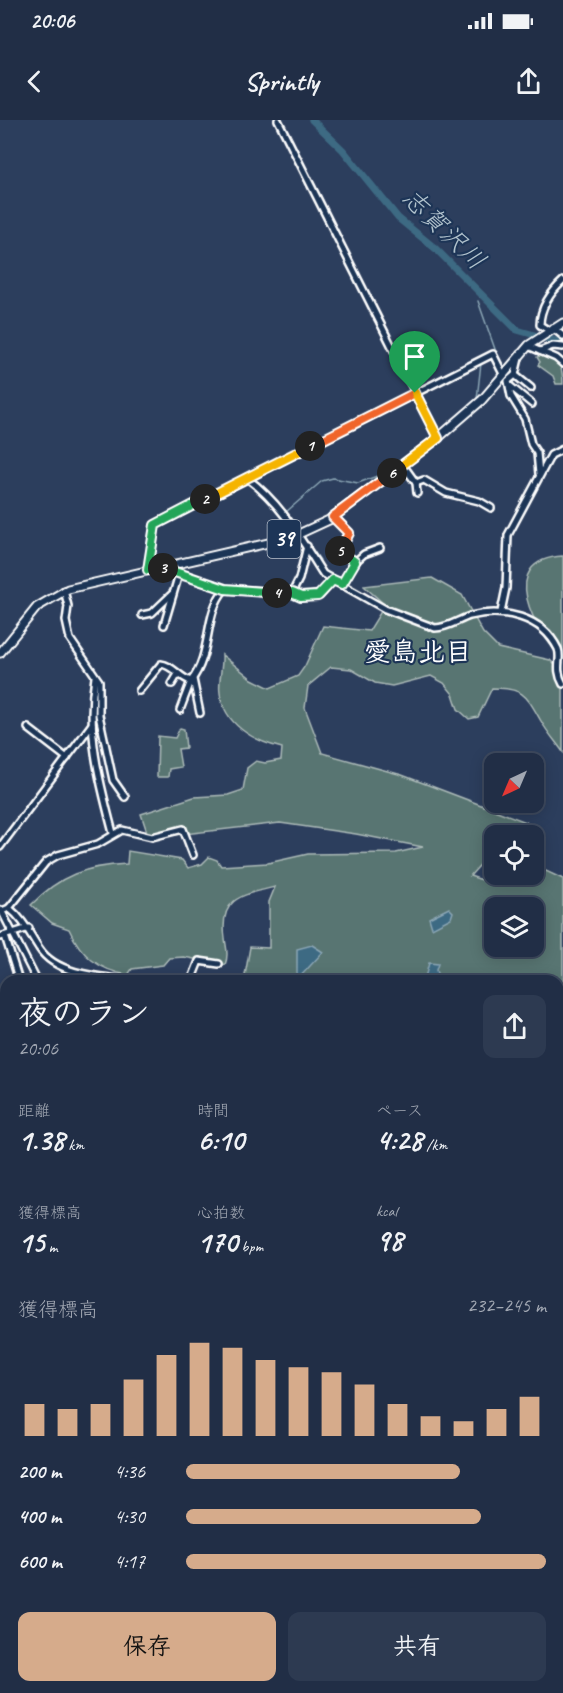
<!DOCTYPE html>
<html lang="ja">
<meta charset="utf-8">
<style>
body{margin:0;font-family:Caveat,"Klee One",sans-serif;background:#2d3a51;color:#f1f3f6;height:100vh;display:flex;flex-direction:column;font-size:22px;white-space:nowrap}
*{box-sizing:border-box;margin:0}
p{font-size:20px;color:#a2a8b3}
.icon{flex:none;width:33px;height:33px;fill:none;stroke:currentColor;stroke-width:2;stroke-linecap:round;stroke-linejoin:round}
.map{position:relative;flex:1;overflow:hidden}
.details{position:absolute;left:0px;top:855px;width:564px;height:718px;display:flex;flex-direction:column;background:#212e46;border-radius:18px 18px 0 0;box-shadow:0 3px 15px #0003,0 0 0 2px #3e4a5f}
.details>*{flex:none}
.needle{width:39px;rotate:224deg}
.buttons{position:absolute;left:484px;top:633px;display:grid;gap:12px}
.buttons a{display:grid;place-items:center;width:60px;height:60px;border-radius:12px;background:#212e46;box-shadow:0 3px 15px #0003,0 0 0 2px #3e4a5f;font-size:30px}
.pin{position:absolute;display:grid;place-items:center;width:51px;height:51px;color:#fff;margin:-62px -26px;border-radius:50% 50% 50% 0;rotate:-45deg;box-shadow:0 0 6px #0007}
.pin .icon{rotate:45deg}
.km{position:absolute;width:30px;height:30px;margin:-15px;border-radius:50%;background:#222;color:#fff;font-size:16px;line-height:30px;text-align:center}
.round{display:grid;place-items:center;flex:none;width:63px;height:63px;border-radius:12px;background:#2d3a51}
.head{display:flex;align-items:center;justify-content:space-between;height:102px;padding:0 18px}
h1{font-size:33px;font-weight:700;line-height:45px}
.stats{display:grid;grid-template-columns:repeat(3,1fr);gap:9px;height:102px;padding:6px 18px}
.stats div{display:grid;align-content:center}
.stats b{font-size:30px;font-weight:700}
.stats small{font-size:16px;font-weight:400}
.stats p{font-size:16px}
.chart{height:168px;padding:12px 18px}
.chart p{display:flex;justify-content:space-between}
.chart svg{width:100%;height:108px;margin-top:6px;stroke:#d6ab8b;stroke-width:6}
.cta{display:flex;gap:12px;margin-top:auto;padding:12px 18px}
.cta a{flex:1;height:69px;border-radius:12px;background:#d6ab8b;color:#111;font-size:24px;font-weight:700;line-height:69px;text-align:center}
.cta a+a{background:#2d3a51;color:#f1f3f6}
ul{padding:0 18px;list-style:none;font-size:20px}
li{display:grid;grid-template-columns:96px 72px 1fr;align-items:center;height:45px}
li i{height:15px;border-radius:8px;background:#d6ab8b}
.status{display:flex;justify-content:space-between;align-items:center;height:42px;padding:0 30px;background:#212e46;direction:ltr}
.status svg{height:16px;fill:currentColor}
header{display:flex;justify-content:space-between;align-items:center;height:78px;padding:0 18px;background:#212e46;font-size:27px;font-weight:700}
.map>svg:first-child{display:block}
</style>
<div class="status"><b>20:06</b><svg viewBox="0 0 49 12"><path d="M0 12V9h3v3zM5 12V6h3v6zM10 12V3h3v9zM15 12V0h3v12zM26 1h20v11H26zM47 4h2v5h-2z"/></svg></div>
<header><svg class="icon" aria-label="back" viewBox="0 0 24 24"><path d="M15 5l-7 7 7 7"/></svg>Sprintly<svg class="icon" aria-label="share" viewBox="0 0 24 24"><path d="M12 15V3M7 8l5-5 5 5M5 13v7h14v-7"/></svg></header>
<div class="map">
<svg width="563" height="1573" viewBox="0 0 563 1573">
<rect width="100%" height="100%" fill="#2c3e5d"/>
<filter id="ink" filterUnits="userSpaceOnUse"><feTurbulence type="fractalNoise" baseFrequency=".0167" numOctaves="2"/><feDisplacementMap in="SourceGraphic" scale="12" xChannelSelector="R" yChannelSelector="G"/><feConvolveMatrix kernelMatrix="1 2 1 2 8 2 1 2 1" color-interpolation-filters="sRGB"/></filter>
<g filter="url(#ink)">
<g fill="#587572" stroke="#acbab8" stroke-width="1.5" fill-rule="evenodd">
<path d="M544,234C560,241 563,247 563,264H556L553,256L538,245L540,242L537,237Z"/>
<path d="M563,436V539C535,512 495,440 563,436Z"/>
<path d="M432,458L462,475L483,513L498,528L550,540L563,553V632C556,622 547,612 541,601C526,575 524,568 492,568L478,597L469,599L458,589L453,574L444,563L431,556L392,566L375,563L351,549L331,547L308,566L305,588L322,633L402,655L526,702L507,715L495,716V728L470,756C499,767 518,763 546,751L563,759V938L558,942V861H244L250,827L269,828V782L275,767C241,775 219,778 225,818C226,828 229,834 225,845L184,837L169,838L163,845L132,849L128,855C99,850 81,836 69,809L52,803L31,785C60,755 86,746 127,744L128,731L182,740L188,748L202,744L209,737L217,740L221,746L268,743L308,734L396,733L423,727L356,714L280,703L149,718L141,694L194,677L228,675L243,670L247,648L256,641L265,643L281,640L282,628C253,621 224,604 220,573C218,561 223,547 222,535L252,559L270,568L298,556L305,546L323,506L369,511L385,485L364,466ZM495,788H534V826H495Z"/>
<path d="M180,608L184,609L186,628L178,629L181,647L169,649L168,657H157L158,616L175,618Z"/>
<path d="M0,958L6,961V995L0,993Z"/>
<path d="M563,983V1397H558V986Z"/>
<path d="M0,1049L6,1054V1112H0Z"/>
<path d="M6,1147V1231H0V1150Z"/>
<path d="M0,1362L6,1365V1507L0,1486Z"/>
<path d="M558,1433L563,1434V1573H341L362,1568H558Z"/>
<path d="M0,1509L6,1519V1568H23L13,1573H0Z"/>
<path d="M89,1568H239L219,1573H101Z"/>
</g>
<g fill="#3e6a83" stroke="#8ba6b5" stroke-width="1.5">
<path d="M449,788L453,792L451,798L432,808L429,798Z"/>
<path d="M312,825L323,832L297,860V829Z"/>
<path d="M429,843L438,844L436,850L439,861H424Z"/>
</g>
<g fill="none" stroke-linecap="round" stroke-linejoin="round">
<g stroke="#8ba6b5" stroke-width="1.5">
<path d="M480,177L483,175"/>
<path d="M478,181L496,232"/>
<path d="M477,279L481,243"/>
<path d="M438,312L456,298"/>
<path d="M386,352L434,315"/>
<path d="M299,409L286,392L322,361L333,358L358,363L380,355"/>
<path d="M305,418L307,421"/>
<path d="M309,425L320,440"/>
<path d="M558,1523L563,1524"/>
<path d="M202,1573L234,1568"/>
</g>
<g stroke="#3e6a83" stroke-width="7">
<path d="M312,0L343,30L398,98L436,129L517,210L563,223"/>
<path d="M102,1568L107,1573"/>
<path d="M78,1573L84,1568"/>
</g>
<g stroke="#fff" stroke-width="10">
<g id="minor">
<path d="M278,0L438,318"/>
<path d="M553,208L563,216"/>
<path d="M548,210L540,205C540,188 551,172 563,161"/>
<path d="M528,226L556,238L563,244"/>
<path d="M540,231L553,226L563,227"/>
<path d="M520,234L515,255L508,261L511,276L525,299L531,324L537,333L539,354"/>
<path d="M515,255L531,268"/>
<path d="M510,266L532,284"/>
<path d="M403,345L416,363L417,373"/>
<path d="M247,358C282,384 300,418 323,454L385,489L435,508C448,508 458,500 470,496C503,488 542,496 558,529C562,539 554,548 563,564"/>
<path d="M416,363L424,360L446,373L479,381L491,388"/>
<path d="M334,397L349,413L338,430L355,442L342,464"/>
<path d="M355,442L364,434L380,428"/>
<path d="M162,447L225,469L292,473L299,459L307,426"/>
<path d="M148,450L155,405L493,234L503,254"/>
<path d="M64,470L68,486L66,501L70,519L99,561V595L113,660L125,677"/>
<path d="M292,473L301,477L320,475L333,460"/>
<path d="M501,492L506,468L508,415L551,335L563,329"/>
<path d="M142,495L152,493L173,473"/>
<path d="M164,505L179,454"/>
<path d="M95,557C86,612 99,660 113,713"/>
<path d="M193,559L200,593"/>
<path d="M172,564L178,554"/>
<path d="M139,571L161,544C173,545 179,558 191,561C213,533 203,494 225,469"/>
<path d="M180,590L191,561"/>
<path d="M28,608L67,638"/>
<path d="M0,727L92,604"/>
<path d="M9,788C24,800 29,813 39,828C57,857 108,857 137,861"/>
<path d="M1,790L37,861"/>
<path d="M2,791L9,788L46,742L58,735L98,724L122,710L152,717L183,709L193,735"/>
<path d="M5,816L19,861"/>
<path d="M0,817L29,808"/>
<path d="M191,861L199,841L219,844"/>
<path d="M0,1043L6,1046"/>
<path d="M558,1428L563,1429"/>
<path d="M287,1573L291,1568"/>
</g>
</g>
<g stroke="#fff" stroke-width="11">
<path id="major" d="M0,533L37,487L68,469L290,418L329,400L438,318L482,280L529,225L563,203"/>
</g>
<use href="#minor" stroke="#1d3557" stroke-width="5"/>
<use href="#major" stroke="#1d3557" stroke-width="7"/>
</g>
</g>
<g fill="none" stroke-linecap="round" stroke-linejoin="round" filter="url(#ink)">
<g stroke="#fff" stroke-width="12">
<path id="split-1" d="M310,326L415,273"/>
</g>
<g stroke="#fff" stroke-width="12">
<path id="split-2" d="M205,379L310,326"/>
</g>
<g stroke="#fff" stroke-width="12">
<path id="split-3" d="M163,448L148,450L155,405L205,379"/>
</g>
<g stroke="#fff" stroke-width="12">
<path id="split-4" d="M163,448L225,469L277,473"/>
</g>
<g stroke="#fff" stroke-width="12">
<path id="split-5" d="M277,473H292L301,477L318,476L333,460L342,464L355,442L340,431"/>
</g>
<g stroke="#fff" stroke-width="12">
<path id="split-6" d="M340,431L349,413L333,397L392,353"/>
</g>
<g stroke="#fff" stroke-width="12">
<path id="split-7" d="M392,353L438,318L415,273"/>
</g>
<use href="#split-1" stroke="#f0652b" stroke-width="8"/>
<use href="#split-2" stroke="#f5b400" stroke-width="8"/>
<use href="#split-3" stroke="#22a559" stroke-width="8"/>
<use href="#split-4" stroke="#22a559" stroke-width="8"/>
<use href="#split-5" stroke="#22a559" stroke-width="8"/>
<use href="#split-6" stroke="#f0652b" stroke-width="8"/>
<use href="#split-7" stroke="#f5b400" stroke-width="8"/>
</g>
<g text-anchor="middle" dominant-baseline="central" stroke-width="4.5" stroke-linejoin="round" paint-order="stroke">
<rect fill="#1d3557" stroke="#bbc2cd" stroke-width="1.5" x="267.5" y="400" width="33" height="38" rx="4.5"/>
<g font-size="22" font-weight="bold" fill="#fff">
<text x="284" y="419">39</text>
</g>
<g font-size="26" font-style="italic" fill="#b2c3cd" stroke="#1d3557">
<text transform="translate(444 109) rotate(44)">志賀沢川</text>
</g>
<g font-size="27" font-weight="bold" fill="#fff" stroke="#1d3557">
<text x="418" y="532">愛島北目</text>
</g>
</g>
</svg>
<div class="buttons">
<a><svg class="needle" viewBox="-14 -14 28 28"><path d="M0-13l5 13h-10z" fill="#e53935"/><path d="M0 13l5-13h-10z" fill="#a2a8b3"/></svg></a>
<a><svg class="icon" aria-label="locate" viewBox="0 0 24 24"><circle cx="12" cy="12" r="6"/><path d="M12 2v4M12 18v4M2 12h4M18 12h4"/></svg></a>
<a><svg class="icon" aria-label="layers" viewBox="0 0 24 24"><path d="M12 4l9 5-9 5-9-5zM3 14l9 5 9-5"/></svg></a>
</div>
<div class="pin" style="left:415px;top:273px;background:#1e9e55"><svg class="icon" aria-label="arrive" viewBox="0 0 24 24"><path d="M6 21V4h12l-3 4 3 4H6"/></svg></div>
<b class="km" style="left:310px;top:326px">1</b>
<b class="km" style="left:205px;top:379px">2</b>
<b class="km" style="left:163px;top:448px">3</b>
<b class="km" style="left:277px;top:473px">4</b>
<b class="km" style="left:340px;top:431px">5</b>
<b class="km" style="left:392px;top:353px">6</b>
<section class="details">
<div class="head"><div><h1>夜のラン</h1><p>20:06</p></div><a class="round"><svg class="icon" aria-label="share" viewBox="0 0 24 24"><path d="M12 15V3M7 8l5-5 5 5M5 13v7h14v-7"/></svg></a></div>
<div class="stats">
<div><p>距離</p><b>1.38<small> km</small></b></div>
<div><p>時間</p><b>6:10</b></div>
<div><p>ペース</p><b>4:28<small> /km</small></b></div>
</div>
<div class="stats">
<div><p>獲得標高</p><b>15<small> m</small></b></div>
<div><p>心拍数</p><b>170<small> bpm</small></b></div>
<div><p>kcal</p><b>98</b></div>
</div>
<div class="chart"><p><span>獲得標高</span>232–245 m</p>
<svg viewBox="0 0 160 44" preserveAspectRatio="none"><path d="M5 44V31M15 44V33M25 44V31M35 44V21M45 44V11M55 44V6M65 44V8M75 44V13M85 44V16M95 44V18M105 44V23M115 44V31M125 44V36M135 44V38M145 44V33M155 44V28"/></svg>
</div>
<ul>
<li><b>200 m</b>4:36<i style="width:76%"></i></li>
<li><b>400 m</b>4:30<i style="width:82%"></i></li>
<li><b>600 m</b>4:17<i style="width:100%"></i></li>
</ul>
<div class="cta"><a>保存</a><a>共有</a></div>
</section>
</div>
